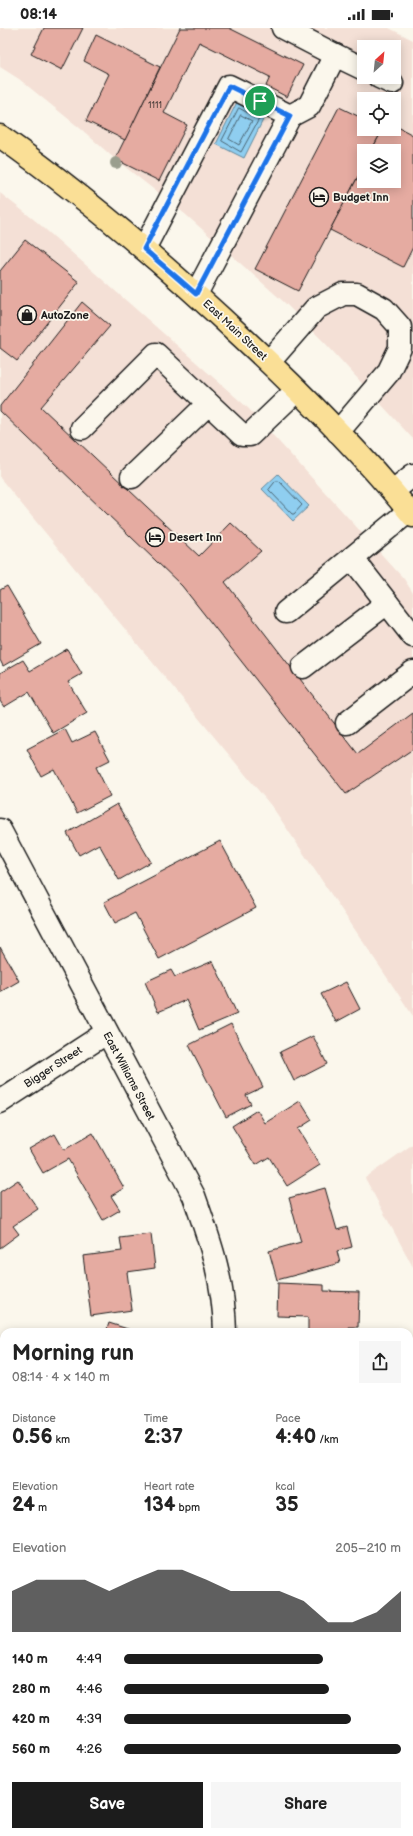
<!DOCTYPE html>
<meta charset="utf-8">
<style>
body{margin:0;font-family:"Balsamiq Sans",sans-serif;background:#f6f6f6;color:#222;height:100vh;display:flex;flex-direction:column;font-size:15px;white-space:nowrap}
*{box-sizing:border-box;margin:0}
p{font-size:13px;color:#767676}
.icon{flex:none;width:22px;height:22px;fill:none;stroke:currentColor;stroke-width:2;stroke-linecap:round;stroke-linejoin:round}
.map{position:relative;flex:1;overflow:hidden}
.panel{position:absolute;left:0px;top:1300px;width:413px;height:508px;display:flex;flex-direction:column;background:#fff;border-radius:12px 12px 0 0;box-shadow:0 2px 10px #0003}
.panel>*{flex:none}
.needle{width:26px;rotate:27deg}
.fabs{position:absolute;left:357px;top:12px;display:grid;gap:8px}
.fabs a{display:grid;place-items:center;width:44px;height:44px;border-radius:0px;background:#fff;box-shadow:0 2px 10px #0003;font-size:20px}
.pin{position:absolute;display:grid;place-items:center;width:34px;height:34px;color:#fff;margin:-17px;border:2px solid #fff;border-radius:50%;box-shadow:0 1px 4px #0007}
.round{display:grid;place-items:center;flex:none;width:42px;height:42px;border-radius:0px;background:#f6f6f6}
.head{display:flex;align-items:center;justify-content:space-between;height:68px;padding:0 12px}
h1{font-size:22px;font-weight:600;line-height:30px}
.stats{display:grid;grid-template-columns:repeat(3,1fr);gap:6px;height:68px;padding:4px 12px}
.stats div{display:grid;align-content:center}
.stats b{font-size:20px;font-weight:600}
.stats small{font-size:11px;font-weight:400}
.stats p{font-size:11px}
.chart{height:112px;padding:8px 12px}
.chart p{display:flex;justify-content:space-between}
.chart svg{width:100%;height:72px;margin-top:4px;fill:#1c1c1c;opacity:.7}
.action{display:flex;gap:8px;margin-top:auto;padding:8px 12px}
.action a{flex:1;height:46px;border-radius:0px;background:#1c1c1c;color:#fff;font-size:16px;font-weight:600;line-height:46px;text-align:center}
.action a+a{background:#f6f6f6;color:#222}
ul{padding:0 12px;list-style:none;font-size:13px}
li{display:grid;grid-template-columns:64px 48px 1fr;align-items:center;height:30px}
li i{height:10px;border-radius:5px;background:#1c1c1c}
.status{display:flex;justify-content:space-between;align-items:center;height:28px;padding:0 20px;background:#fff;direction:ltr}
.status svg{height:11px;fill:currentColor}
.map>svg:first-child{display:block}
</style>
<div class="status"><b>08:14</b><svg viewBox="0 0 49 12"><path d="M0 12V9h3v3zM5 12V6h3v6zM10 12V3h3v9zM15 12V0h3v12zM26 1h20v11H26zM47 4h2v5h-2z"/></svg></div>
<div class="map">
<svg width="413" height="1808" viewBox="0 0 413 1808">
<rect width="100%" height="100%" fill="#fbf7ec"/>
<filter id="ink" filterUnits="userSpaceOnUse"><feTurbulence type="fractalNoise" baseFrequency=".025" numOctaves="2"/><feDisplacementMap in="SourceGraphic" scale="8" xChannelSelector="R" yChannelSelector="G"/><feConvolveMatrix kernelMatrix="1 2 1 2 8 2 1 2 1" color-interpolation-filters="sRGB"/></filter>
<g filter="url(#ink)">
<g fill="#f4e0d6" fill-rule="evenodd">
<path d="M0,0H389L413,12V411L326,316L285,275L185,186L115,131L81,101L19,51L0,39ZM364,19H394V49H364ZM364,71H394V101H364ZM364,123H394V153H364Z"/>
<path d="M0,165L37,194L248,380L404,551L413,565V988L273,780L0,450Z"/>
<path d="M413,1116V1239L365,1150Z"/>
<path d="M413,1380V1609L409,1605V1386Z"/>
</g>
<g fill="#8fcef0" stroke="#61879b">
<path d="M237,74L265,88L244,130L216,116Z"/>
<path d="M278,446L309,478L293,493L262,461Z"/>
</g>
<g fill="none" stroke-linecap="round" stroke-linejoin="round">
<g stroke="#4a6371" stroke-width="1">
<path d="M239,80L259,91L241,124L222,113Z"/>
<path d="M241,87L252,93L239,117L229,111Z"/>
<path d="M276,453H279L302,477L294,486H292L269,462Z"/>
</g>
</g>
<g fill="#e5aba1" stroke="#1c1c1c">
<path d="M44,0H83L62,42L31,26Z"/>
<path d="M180,0H229L303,37L287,69L266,58L270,49L199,14L164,85L187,97L159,153L115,131Z"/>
<path d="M96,7L160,39L125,112L86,93L109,46L84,33Z"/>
<path d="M339,79L364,91V101H383L371,123H364V137L298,263L255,241Z"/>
<path d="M394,97L413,107V219L403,239L330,202L364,137V153H394V123H371L383,101H394Z"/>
<path d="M25,212L79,254L17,333L0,320V243Z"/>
<path d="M82,274L110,298L41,379L199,528L231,495L261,523L225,554L358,726L413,685V721L346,766L182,558L0,383V378Z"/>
<path d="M7,558L41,616L3,638L0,632V562Z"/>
<path d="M67,621L82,646L68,654L87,685L53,705L29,664L4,679L0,673V645L23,632L30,643Z"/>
<path d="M65,701L72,715L95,704L110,732L96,739L110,768L77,785L54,741L41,748L27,721Z"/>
<path d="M117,776L151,834L119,852L99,816L79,827L67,805Z"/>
<path d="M220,813L256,880L159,931L135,885L115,895L104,874Z"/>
<path d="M0,919L19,953L0,964Z"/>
<path d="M213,933L237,986L199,1002L186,972L158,984L145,954L171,942L175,949Z"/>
<path d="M346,954L360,981L336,994L321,966Z"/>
<path d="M231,996L263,1059L246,1067L251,1076L226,1089L189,1017Z"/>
<path d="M313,1008L327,1036L294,1053L280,1024Z"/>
<path d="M300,1073L312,1092L298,1101L320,1137L287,1158L269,1129L256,1137L232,1098L257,1082L265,1095Z"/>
<path d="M93,1105L124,1160L111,1168L120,1182L103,1192L68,1131L43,1145L29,1121L55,1106L64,1122Z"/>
<path d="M18,1152L38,1181L13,1198L19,1206L0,1220V1164Z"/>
<path d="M325,1160L337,1202L347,1199L352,1219L337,1223L340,1235L277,1252L269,1223L301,1214L289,1170Z"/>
<path d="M151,1206L155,1240L127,1244L132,1282L91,1288L83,1228L122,1223L120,1210Z"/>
<path d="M278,1255L324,1257V1263L359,1264L358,1299H348L347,1304H308V1289L277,1288Z"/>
<path d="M109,1295L137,1304H106Z"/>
<path d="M4,1478V1526L0,1524V1490Z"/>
<path d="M4,1546V1620L0,1614V1549Z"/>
</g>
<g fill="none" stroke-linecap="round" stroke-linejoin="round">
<g stroke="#1c1c1c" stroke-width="25">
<g id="minor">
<path d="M283,0L335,27"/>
<path d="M379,49L392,55"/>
<path d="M290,88L309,78L335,27L364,41"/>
<path d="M144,221L229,58L290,88L196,266"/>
<path d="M269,334L316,280L343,266H357L384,281L400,299V320L388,345L338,404"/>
<path d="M82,400L156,326L242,407H250L297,362"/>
<path d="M132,449L208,376"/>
<path d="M393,463L413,447"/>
<path d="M352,530L413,608"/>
<path d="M286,584L409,483"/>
<path d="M303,639L387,575"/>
<path d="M347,695L413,644"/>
<path d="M0,802L194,1168C211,1216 224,1253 225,1304"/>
<path d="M0,1074L106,1005"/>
<path d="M409,1729L413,1736"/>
<path d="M230,1808L233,1804"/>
</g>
</g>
<g stroke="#1c1c1c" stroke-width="25">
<path id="major" d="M0,108C86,169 165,237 242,309C302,365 361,424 413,488"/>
</g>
<use href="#minor" stroke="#fbf7ec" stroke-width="22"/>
<use href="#major" stroke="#fadf96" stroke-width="22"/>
</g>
<circle fill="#9a9e8e" cx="116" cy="135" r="6"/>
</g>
<g fill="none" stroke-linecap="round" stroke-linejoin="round" filter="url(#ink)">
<g stroke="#fff" stroke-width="8">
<path id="route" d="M229,58L290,88L196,266L144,221Z"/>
</g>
<use href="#route" stroke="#1a73e8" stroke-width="5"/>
</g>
<defs>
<g id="hotel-ring" transform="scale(1)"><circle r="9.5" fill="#fbf7ec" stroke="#1c1c1c" stroke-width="1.5"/><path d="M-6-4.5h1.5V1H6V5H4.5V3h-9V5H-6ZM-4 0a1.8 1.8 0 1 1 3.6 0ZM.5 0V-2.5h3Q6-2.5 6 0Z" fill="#1c1c1c"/></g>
<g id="shop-ring" transform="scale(1)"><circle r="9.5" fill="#fbf7ec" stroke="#1c1c1c" stroke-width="1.5"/><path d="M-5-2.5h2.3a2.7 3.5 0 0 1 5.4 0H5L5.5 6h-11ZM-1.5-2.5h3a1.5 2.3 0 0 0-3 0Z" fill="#1c1c1c"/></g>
</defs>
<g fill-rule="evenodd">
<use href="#hotel-ring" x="319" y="169"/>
<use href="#shop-ring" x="27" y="287"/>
<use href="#hotel-ring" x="155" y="509"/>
</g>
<g text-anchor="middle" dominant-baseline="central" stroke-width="3.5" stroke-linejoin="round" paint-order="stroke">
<g font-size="9" fill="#4e403d">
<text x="155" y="77">1111</text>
</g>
<g font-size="11" font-weight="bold" fill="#1c1c1c" stroke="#fbf7ec" text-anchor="start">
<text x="333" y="169">Budget Inn</text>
<text x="41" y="287">AutoZone</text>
<text x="169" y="509">Desert Inn</text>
</g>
<g font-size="11" fill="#1c1c1c" stroke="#fbf7ec">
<text transform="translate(235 302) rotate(43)">East Main Street</text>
<text transform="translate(53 1039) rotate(-33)">Bigger Street</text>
<text transform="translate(129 1048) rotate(62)">East Williams Street</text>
</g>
</g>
</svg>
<div class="fabs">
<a><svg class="needle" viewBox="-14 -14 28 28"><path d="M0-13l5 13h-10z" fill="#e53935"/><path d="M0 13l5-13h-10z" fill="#767676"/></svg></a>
<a><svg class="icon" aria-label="locate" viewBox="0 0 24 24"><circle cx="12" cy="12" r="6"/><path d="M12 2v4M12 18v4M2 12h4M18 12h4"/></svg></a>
<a><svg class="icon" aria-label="layers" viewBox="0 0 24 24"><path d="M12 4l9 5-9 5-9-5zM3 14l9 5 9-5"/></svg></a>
</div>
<div class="pin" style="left:260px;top:73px;background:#1e9e55"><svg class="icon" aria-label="arrive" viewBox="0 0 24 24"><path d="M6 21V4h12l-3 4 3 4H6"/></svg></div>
<section class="panel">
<div class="head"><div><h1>Morning run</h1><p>08:14 · 4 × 140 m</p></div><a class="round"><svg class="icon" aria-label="share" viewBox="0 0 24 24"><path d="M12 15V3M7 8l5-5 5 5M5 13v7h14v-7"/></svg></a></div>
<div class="stats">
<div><p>Distance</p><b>0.56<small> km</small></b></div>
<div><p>Time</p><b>2:37</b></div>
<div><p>Pace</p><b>4:40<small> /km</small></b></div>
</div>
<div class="stats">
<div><p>Elevation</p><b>24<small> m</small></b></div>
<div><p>Heart rate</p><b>134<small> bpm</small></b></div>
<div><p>kcal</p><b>35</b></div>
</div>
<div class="chart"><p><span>Elevation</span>205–210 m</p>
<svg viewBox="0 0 160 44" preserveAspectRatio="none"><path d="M0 44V19L10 12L20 12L30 12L40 19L50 12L60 6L70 6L80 12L90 19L100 19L110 19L120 25L130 38L140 38L150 32L160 19V44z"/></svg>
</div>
<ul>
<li><b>140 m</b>4:49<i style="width:72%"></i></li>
<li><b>280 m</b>4:46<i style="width:74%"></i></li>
<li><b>420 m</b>4:39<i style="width:82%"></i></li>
<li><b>560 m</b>4:26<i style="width:100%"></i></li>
</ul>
<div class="action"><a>Save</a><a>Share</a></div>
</section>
</div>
